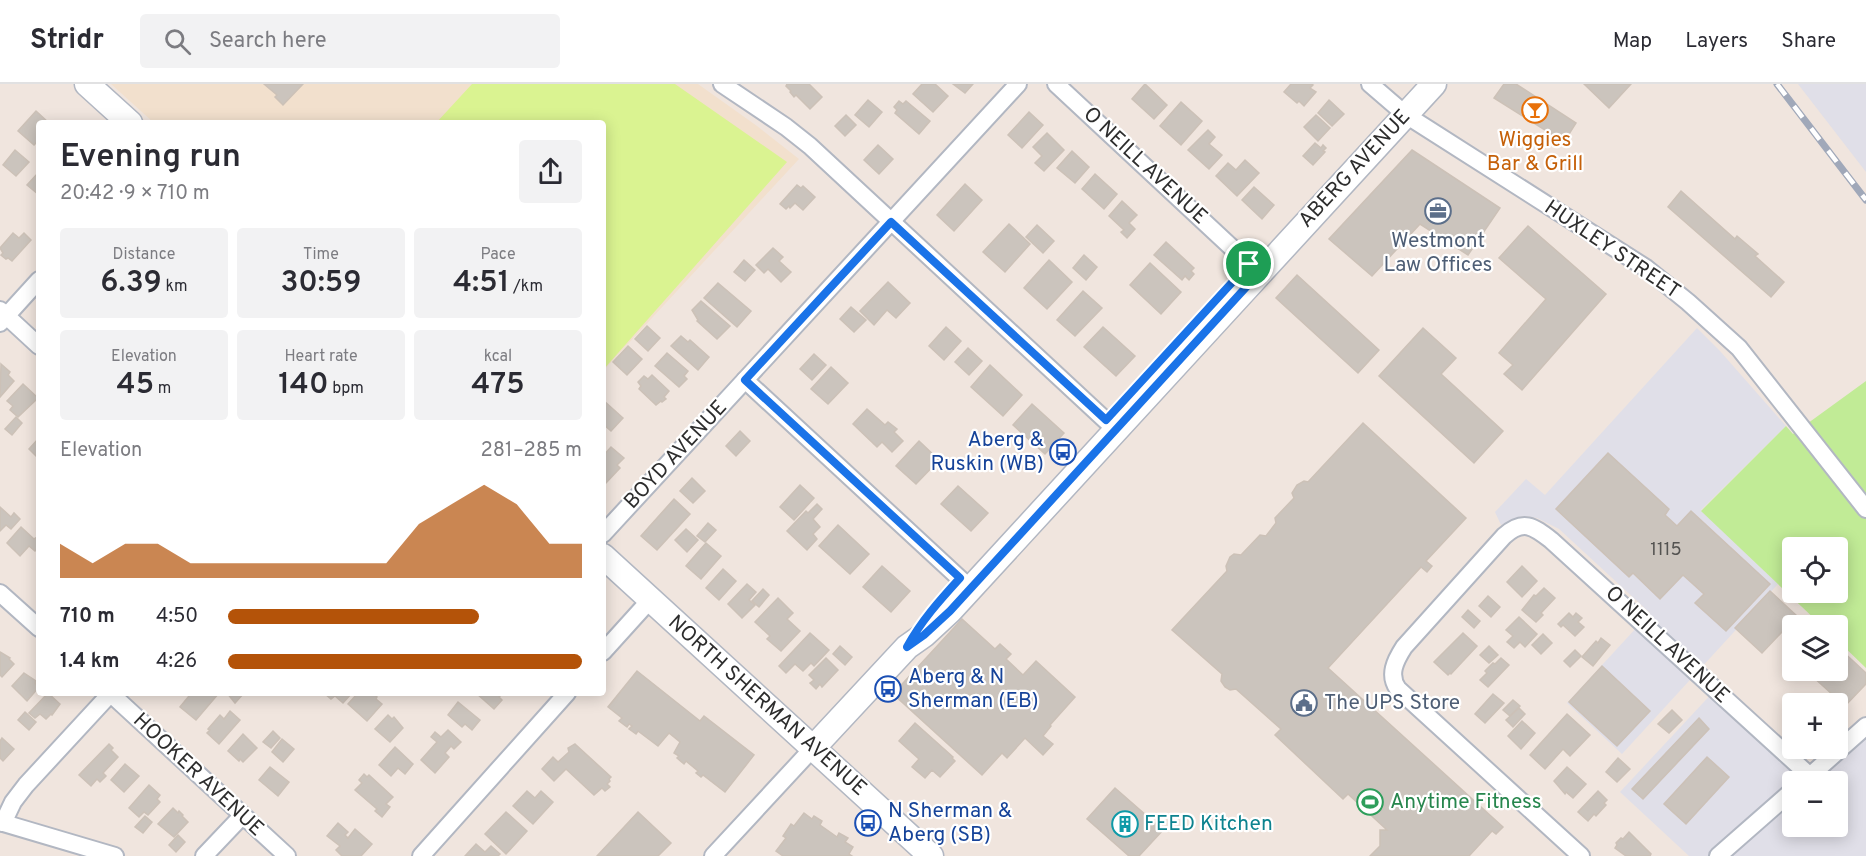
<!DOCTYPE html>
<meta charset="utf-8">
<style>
body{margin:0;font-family:Overpass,sans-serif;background:#f2f2f3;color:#2b2b33;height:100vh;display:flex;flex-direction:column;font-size:22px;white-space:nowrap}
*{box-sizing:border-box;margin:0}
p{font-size:20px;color:#7c7c81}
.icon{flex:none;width:33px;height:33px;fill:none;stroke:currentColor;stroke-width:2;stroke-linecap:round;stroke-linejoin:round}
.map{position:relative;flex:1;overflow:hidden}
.drawer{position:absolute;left:36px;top:36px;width:570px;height:576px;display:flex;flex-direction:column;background:#fff;border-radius:6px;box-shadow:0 3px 15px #0003}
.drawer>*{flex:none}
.fabs{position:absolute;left:1782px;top:453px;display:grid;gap:12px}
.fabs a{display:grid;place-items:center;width:66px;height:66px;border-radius:6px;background:#fff;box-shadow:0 3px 15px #0003;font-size:30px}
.pin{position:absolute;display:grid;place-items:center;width:51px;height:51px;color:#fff;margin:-26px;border:3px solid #fff;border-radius:50%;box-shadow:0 2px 6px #0007}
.round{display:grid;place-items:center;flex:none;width:63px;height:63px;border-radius:6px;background:#f2f2f3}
.overview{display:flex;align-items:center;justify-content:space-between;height:102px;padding:0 24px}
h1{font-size:33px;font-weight:600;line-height:45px}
.figures{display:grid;grid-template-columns:repeat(3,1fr);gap:9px;height:102px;padding:6px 24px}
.figures div{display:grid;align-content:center;border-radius:6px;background:#f2f2f3;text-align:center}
.figures b{font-size:30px;font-weight:600}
.figures small{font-size:16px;font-weight:400}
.figures p{font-size:16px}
.chart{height:168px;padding:12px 24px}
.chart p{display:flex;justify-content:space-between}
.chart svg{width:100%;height:108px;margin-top:6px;fill:#b45309;opacity:.7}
ul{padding:0 24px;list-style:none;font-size:20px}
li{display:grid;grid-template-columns:96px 72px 1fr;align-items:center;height:45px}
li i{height:15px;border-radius:8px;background:#b45309}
header{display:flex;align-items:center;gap:36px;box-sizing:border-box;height:84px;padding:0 30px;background:#fff;border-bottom:2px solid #e1e1e2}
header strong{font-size:28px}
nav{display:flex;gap:33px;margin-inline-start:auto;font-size:21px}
.search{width:420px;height:54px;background:#f2f2f3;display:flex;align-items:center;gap:15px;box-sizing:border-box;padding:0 21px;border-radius:6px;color:#7c7c81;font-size:22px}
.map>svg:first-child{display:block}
</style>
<header>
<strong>Stridr</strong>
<div class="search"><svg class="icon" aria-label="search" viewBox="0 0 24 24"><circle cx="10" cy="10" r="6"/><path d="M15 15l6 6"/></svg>Search here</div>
<nav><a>Map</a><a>Layers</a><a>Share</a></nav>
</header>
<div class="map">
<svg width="1866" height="772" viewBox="0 0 1866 772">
<rect width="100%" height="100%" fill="#f0e5de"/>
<g fill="#e0dfe8" fill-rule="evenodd">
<path d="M1798,0H1866V89V88Z"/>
<path d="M1697,244L1720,267L1786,342L1701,426L1778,500L1622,670L1567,619L1650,529L1559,445L1537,434L1526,432L1518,433L1501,441L1495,428L1526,395L1545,411Z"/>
<path d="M1716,605L1809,692L1866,642V772H1689L1620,708ZM1792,698H1838V742H1792Z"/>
</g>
<path fill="#f2e0cd" d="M111,0H698L757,42L799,75L603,287V39H154Z"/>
<path fill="#c1eb96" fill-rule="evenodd" d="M1866,297V584L1838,557V542L1821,541L1701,427L1786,342L1793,350ZM1792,464H1838V508H1792Z"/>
<path fill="#daf391" d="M472,0H675L787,78L603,286V39H436Z"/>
<g fill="#cbc4bd" stroke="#ccc1b7" stroke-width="1.5">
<path d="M264,0H303L283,21L275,13L277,11Z"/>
<path d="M787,0H809L822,13L810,25L796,11L794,13L790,8L791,7L786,2Z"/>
<path d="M922,0H935L948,12L933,28L913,10Z"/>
<path d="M953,0H973L965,9Z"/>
<path d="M1145,0L1167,21L1154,35L1132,15Z"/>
<path d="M1291,0H1311L1313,1L1310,4L1316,8L1304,22L1299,17L1297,19L1284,8Z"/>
<path d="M1504,0H1516L1576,39L1564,58L1494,14Z"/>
<path d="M1584,0H1631L1609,24Z"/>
<path d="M868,16L882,28L869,43L855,31Z"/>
<path d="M1329,16L1344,30L1332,42L1318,29Z"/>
<path d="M899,17L903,20L906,17L930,37L919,50L895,29L897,26L894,23Z"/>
<path d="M1181,18L1202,37L1181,61L1160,42Z"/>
<path d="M36,27L49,39H39V56L34,61L18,47Z"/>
<path d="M1029,28L1043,41L1022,64L1008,51Z"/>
<path d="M846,31L856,41L845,52L835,42Z"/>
<path d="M1316,31L1330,44L1318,57L1304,43Z"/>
<path d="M1208,46L1215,53L1209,60L1222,71L1209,85L1188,66Z"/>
<path d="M1047,49L1064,66L1044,87L1035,79L1042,72L1033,63Z"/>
<path d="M1315,59L1321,64L1323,61L1326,64L1323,67L1325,68L1313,81L1303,72Z"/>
<path d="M878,61L893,75L879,90L864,76Z"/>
<path d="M15,66L29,78L16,92L3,81Z"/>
<path d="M1412,66L1500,124L1468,171L1420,140L1372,192L1329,155Z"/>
<path d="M1072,67L1089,83L1075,99L1057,84Z"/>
<path d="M1245,76L1259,89L1237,112L1216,92L1228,79L1236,86Z"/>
<path d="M39,88V111L27,101Z"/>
<path d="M1095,90L1117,110L1104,125L1082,105Z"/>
<path d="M965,100L982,116L954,147L937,131Z"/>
<path d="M797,101L801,104L803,102L815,113L803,126L795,119L790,124L789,122L786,125L780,120Z"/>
<path d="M1254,103L1274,121L1262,135L1242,116Z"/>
<path d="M1681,107L1735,155L1737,152L1758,170L1755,172L1784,198L1771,213L1668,123Z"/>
<path d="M1122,117L1137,131L1129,139L1135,145L1127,154L1121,148L1124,146L1109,132Z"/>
<path d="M1009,140L1030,160L1005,188L983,168Z"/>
<path d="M1037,141L1054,157L1043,169L1026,153Z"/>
<path d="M1528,142L1606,210L1522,306L1504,290L1513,281L1499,269L1546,215L1499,174Z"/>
<path d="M13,149L19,154L24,149L31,156L12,177L8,174L6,175L1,171L3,169L0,164Z"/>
<path d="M1166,158L1194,184L1191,187L1194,190L1189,196L1185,192L1182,196L1154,171Z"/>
<path d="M773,164L783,173L779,177L791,188L781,198L768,185L764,189L756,181Z"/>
<path d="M1084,171L1097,183L1086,196L1073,184Z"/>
<path d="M744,176L755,186L745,197L734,188Z"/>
<path d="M1049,176L1072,198L1047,225L1024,204Z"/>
<path d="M1150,179L1181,208L1161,230L1130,201Z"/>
<path d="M1297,191L1379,266L1358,289L1276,214Z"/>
<path d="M888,198L910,219L896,234L887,226L874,241L860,227Z"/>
<path d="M718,199L751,227L737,243L704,214Z"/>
<path d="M1083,207L1102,224L1075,252L1057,236Z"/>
<path d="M701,217L730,242L717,255L697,237L698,236L692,226Z"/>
<path d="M851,223L866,236L854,248L840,235Z"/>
<path d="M647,242L660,254L648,267L635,255Z"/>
<path d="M946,243L961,257L944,276L929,262Z"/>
<path d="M1103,243L1135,272L1116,292L1084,263Z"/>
<path d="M1423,244L1456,274L1441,290L1503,347L1474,379L1379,292Z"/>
<path d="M681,252L688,258L690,256L709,273L698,286L671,262Z"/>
<path d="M628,262L642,275L627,291L613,278Z"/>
<path d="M968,264L982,277L969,291L955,278Z"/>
<path d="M667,269L688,287L684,292L687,295L679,303L655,282Z"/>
<path d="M814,270L826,281L812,296L800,285Z"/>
<path d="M1,280L10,288L8,291L14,297L0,313Z"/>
<path d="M990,281L1022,311L1003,332L971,303Z"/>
<path d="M831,283L848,299L828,320L811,305Z"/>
<path d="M652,291L669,307L664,313L666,315L662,318L661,317L656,321L639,305L641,302L638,298L644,292L648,295Z"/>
<path d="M23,300L38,314L18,333L10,326L13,322L7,317Z"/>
<path d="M603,316L623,334L611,347L603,340Z"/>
<path d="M1032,320L1064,349L1045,370L1013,341Z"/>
<path d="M867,325L885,341L888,338L897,345L894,348L903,357L892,368L882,358L877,363L853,340Z"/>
<path d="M16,333L22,339L12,351L5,345Z"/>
<path d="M1363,339L1466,434L1426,477L1432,482L1427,488L1421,483L1328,584L1503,743L1496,750L1492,747L1469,772H1370L1380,762V746H1387L1348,710L1343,715L1275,651L1281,645L1236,605L1230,606L1225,603L1221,597L1222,590L1172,546L1227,487L1226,482L1230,473L1234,470L1241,471L1260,451L1266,452L1276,439L1275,434L1294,414L1292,409L1297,401L1304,397L1308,398Z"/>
<path d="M740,347L750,357L736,372L726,362Z"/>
<path d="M38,355L39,369L36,372L29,365Z"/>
<path d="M919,357L939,376L916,400L896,382Z"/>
<path d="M611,363L624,374L617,381L620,384L603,402V372Z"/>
<path d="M1608,369L1669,425L1665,431L1677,442L1691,427L1770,500L1726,547L1695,519L1704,510L1683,491L1660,515L1633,489L1629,493L1556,425Z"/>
<path d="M692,394L705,407L693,419L680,407Z"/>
<path d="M800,401L814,414L794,436L780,423Z"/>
<path d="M958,402L988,429L971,447L941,420Z"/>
<path d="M674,415L690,430L657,466L641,452Z"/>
<path d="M817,420L822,425L813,435L820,443L813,450L817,455L807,466L787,447L806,427L808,429Z"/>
<path d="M0,423L11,433L14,429L20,435L11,445L6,441L0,447Z"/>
<path d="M708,439L716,446L705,458L697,452Z"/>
<path d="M838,441L869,470L850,490L819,462Z"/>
<path d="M21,443L34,455L39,452V463L35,467L29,462L20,472L7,459Z"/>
<path d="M686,445L698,456L687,468L675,456Z"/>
<path d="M706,459L721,472L701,495L686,482Z"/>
<path d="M882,482L910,507L891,528L863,503Z"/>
<path d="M1522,482L1537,497L1522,513L1507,498Z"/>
<path d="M723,485L736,497L719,516L706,504Z"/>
<path d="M747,500L756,508L749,516L755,521L742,534L728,520Z"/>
<path d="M1544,504L1555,514L1541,529L1543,531L1536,538L1522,526L1534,511L1536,512Z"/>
<path d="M763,505L769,511L759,523L752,517Z"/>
<path d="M1770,507L1797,532L1762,569L1735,544Z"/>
<path d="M1488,512L1500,523L1491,533L1479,522Z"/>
<path d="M778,514L793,529L787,535L800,547L781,567L767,555L770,552L755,538Z"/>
<path d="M1468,526L1480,537L1474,544L1462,533Z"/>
<path d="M1569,529L1573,533L1576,529L1582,534L1578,538L1584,543L1575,552L1563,541L1561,543L1558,540Z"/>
<path d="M1519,533L1537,550L1525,563L1520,558L1514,564L1507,558L1513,552L1506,546Z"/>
<path d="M962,535L995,565L1000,560L1011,570L1006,575L1023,591L1036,577L1075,613L1050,641L1051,642L1043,652L1053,660L1043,671L1025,654L1007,674L1002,669L982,691L893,610Z"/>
<path d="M810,549L829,566L814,582L811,579L803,587L795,580L786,589L779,582Z"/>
<path d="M1463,549L1477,562L1451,590L1450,589L1448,591L1434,578Z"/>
<path d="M1543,550L1552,559L1541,570L1532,561Z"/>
<path d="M1601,554L1610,561L1593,582L1582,573L1596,557L1598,559Z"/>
<path d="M840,562L852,573L845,581L833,570Z"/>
<path d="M1489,562L1498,571L1489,579L1480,571Z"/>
<path d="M1838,563L1866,589V600L1845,622L1812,592L1816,586H1838Z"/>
<path d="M1575,566L1581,572L1570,583L1564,577Z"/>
<path d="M0,568L10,574L9,575L14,580L2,593L0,591Z"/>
<path d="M826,574L838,586L822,603L820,600L816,605L810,599L814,596L809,591Z"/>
<path d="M1501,574L1509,581L1488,603L1480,596L1487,589L1485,587L1493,579L1495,580Z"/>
<path d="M1602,582L1650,627L1617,662L1569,618Z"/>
<path d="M637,587L700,637L704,632L754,671L725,708L703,691L701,693L696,689L698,687L686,677L684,680L677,674L679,672L674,669L680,658L669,649L658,662L638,647L636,650L629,645L632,642L629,640L627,643L619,637L622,634L608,623Z"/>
<path d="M24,589L36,597L35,599L39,603L27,617L12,602Z"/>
<path d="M48,609L60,620L52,631L51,630L46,635L40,630L35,634L29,629Z"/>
<path d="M190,609H219L196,636L180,623L189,612L188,611Z"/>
<path d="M227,609H244L235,619Z"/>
<path d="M324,609H352L343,619L335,612L331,615Z"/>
<path d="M358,609H373L377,613L376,615L382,620L367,637L348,620Z"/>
<path d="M476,609H503L499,613L502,616L494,625Z"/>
<path d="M1493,610L1504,619L1485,639L1475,630Z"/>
<path d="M1513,616L1520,622L1510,632L1503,626Z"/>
<path d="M458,618L480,636L472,646L465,640L462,643L448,631Z"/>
<path d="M1519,624L1525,630L1513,643L1506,636Z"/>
<path d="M1672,626L1682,636L1669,649L1658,640Z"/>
<path d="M230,627L240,636L219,660L207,649L210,646L208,645L220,631L224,635Z"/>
<path d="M25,628L36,638L29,646L18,636Z"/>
<path d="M1567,630L1590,651L1570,672L1563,665L1545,685L1530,671Z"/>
<path d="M388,631L392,635L394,633L403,644L390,658L375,645Z"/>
<path d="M1699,634L1709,645L1643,715L1632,705Z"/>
<path d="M1522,637L1535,649L1521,665L1508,652Z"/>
<path d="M915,639L953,673L952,674L955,677L940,693L932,686L925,694L912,683L919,675L899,657Z"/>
<path d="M448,646L461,658L454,665L451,662L445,669L449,673L435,689L421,676L437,658L431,653L435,648L441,653Z"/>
<path d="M273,647L280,654L271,664L263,658Z"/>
<path d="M243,650L257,664L243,678L240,675L239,677L228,667Z"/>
<path d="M2,654L14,665L3,677L0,674V657Z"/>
<path d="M282,655L294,665L283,678L272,668Z"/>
<path d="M109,660L113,664L111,666L118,673L103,689L106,692L100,698L97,695L91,702L79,691Z"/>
<path d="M575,660L611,693L609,695L610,697L607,700L610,703L605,707L602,704L594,711L566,685L554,697L542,685L553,673L558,678L569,668L568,664Z"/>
<path d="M395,663L413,680L405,690L398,684L391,692L379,681Z"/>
<path d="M1707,673L1729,693L1686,740L1664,720Z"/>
<path d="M1618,674L1630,685L1617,698L1606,688Z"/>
<path d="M125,680L139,692L124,708L111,696Z"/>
<path d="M270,683L289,698L278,712L259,696Z"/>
<path d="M1567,683L1586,700L1573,714L1566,708L1565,710L1554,697Z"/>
<path d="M364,690L367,693L369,691L393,713L386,720L390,723L382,733L375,727L377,725L355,706L362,699L359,696Z"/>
<path d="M149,701L160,711L157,715L160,718L148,731L144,728L139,733L129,724Z"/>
<path d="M1115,704L1163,746L1139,772H1129L1087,735Z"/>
<path d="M527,707L535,714L541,707L553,718L533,740L513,722Z"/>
<path d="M1598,707L1607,716L1604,719L1606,721L1596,732L1594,730L1588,737L1578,728Z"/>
<path d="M173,724L178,729L179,727L183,731L182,732L188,738L174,753L158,740Z"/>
<path d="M506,728L527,747L506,770L485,750Z"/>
<path d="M638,728L671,759L658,772H597Z"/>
<path d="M804,729L812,735L814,732L822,737L820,741L837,753L839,749L848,754L845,758L853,763L849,770L852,772H783L776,767L786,754L783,752L791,740L794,742Z"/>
<path d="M145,732L152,738L143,749L135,743Z"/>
<path d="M338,739L348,748L345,751L348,754L355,745L372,760L361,772H342L336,766L340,762L327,752Z"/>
<path d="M1629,748L1651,770L1650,772H1626L1615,764L1617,761L1616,759L1621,754L1623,755Z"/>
<path d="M178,751L185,758L176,768L169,761Z"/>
<path d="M476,760L485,768L491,762L500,770L498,772H465Z"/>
</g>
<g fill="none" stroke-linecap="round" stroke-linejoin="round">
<g stroke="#b2b7c2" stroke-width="20">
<g id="street">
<path d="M722,0L786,43L810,62L1116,346"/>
<path d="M1056,0L1259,189"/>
<path d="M1370,0L1406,31L1646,184L1688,218L1739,264L1866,425"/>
<path d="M0,226L39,262"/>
<path d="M0,239L39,196"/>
<path d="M745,296L970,504"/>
<path d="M603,450L1018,0"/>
<path d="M0,509L39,544"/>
<path d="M603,568L650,516"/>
<path d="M110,609L287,772"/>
<path d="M1803,698L1866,642"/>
<path d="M0,738L115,772"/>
<path d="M3,739L13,718L26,701L111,609"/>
<path d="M204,772L242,732"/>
<path d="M421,772L567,609"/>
<path d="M713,772L813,664"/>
<path d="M1581,772L1398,605C1388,591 1395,577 1404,563L1504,452C1523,435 1533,442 1551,456L1810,692"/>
<path d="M1718,772L1792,707"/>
</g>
</g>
<g stroke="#b2b7c2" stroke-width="27">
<g id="secondary">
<path d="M87,0L130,39"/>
<path d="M603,472L931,772"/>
<path d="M813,664L907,563L924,551L950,527L1434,0"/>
</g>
</g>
<use href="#street" stroke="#fff" stroke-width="16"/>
<use href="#secondary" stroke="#fff" stroke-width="24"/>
<g stroke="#a0a8b9" stroke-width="7">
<path id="rail" d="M1777,0L1866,116"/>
</g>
<use href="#rail" stroke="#fff" stroke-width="4.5" stroke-dasharray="14" stroke-linecap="butt"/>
</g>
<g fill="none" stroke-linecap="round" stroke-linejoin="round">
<g stroke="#fff" stroke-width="12">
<path id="route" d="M891,138L1106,336L1249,180L1259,189L950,527L924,551L907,563C921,537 940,516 960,494L745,296Z"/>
</g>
<use href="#route" stroke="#1a73e8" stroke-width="8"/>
</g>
<defs>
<g id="bar-ring" transform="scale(1.35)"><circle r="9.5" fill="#fff" stroke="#e8710a" stroke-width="1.5"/><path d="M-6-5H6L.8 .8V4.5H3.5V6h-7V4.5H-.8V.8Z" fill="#e8710a"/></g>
<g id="office-ring" transform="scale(1.35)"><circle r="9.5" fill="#fff" stroke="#5c6f8a" stroke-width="1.5"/><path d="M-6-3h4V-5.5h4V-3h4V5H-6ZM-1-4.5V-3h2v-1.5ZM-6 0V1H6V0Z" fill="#5c6f8a"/></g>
<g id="bus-ring" transform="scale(1.35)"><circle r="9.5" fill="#fff" stroke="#1a4fb4" stroke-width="1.5"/><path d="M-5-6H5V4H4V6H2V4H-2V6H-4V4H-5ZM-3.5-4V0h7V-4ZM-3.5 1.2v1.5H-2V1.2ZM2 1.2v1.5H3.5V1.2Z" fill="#1a4fb4"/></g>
<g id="civic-ring" transform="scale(1.35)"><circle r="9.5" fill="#fff" stroke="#5c6f8a" stroke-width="1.5"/><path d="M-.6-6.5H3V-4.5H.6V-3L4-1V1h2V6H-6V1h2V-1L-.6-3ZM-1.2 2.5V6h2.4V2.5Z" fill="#5c6f8a"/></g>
<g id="stadium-ring" transform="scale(1.35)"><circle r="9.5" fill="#fff" stroke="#2e9e5b" stroke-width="1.5"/><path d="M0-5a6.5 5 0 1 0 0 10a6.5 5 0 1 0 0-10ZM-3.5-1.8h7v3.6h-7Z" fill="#2e9e5b"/></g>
<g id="building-ring" transform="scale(1.35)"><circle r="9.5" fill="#fff" stroke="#0f9aa8" stroke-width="1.5"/><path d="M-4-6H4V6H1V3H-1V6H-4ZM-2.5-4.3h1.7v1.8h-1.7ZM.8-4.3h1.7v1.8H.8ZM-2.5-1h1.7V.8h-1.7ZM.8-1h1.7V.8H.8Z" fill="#0f9aa8"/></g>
</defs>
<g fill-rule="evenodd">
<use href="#bar-ring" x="1535" y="26"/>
<use href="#office-ring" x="1438" y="127"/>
<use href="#bus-ring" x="1063" y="368"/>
<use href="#bus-ring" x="888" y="605"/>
<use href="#civic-ring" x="1304" y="619"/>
<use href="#stadium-ring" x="1370" y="718"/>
<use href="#bus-ring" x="868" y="739"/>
<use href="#building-ring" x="1125" y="740"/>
</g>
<g text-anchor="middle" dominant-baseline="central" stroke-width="4.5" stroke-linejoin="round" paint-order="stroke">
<g font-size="18" fill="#545351">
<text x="1666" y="466">1115</text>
</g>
<g font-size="21" fill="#c56008" stroke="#fff">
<text x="1535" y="56">Wiggies<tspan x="1535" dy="24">Bar &amp; Grill</tspan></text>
</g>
<g font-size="21" fill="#2d2d2d" stroke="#fff">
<text transform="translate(1145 82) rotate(43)">O NEILL AVENUE</text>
<text transform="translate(1355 85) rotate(-47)">ABERG AVENUE</text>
<text transform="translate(1612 166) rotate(34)">HUXLEY STREET</text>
<text transform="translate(676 371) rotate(-47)">BOYD AVENUE</text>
<text transform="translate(1667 561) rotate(43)">O NEILL AVENUE</text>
<text transform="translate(767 622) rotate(42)">NORTH SHERMAN AVENUE</text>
<text transform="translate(198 691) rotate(43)">HOOKER AVENUE</text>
</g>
<g font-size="21" fill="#4e5e75" stroke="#fff">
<text x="1438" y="157">Westmont<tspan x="1438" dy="24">Law Offices</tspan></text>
<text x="1324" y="619" text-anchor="start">The UPS Store</text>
</g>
<g font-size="21" fill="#164399" stroke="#fff" text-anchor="start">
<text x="1044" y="356" text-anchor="end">Aberg &amp;<tspan x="1044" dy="24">Ruskin (WB)</tspan></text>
<text x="908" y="593">Aberg &amp; N<tspan x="908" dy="24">Sherman (EB)</tspan></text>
<text x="888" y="727">N Sherman &amp;<tspan x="888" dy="24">Aberg (SB)</tspan></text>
</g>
<g font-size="21" fill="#27864d" stroke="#fff" text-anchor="start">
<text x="1390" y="718">Anytime Fitness</text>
</g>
<g font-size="21" fill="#0d838f" stroke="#fff" text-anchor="start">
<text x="1144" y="740">FEED Kitchen</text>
</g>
</g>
</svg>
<div class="fabs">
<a><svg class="icon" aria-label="locate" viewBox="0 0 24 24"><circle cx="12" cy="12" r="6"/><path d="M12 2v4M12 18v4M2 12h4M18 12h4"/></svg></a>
<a><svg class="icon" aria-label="layers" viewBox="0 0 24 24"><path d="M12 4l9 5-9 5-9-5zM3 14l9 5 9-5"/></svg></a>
<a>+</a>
<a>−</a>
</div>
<div class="pin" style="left:1249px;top:180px;background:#1e9e55"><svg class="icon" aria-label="arrive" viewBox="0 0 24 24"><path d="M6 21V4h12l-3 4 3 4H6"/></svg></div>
<section class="drawer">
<div class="overview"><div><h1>Evening run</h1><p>20:42 · 9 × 710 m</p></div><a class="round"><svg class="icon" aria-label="share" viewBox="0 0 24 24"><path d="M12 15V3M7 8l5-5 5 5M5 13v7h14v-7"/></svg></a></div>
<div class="figures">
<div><p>Distance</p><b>6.39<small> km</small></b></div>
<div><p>Time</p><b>30:59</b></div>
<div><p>Pace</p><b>4:51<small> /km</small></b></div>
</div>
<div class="figures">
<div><p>Elevation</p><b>45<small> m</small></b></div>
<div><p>Heart rate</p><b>140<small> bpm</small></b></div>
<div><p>kcal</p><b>475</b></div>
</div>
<div class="chart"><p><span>Elevation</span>281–285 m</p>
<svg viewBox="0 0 160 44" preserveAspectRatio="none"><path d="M0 44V30L10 38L20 30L30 30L40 38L50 38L60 38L70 38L80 38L90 38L100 38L110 22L120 14L130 6L140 14L150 30L160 30V44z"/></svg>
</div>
<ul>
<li><b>710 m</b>4:50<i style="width:71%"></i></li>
<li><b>1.4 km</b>4:26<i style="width:100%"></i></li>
</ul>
</section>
</div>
